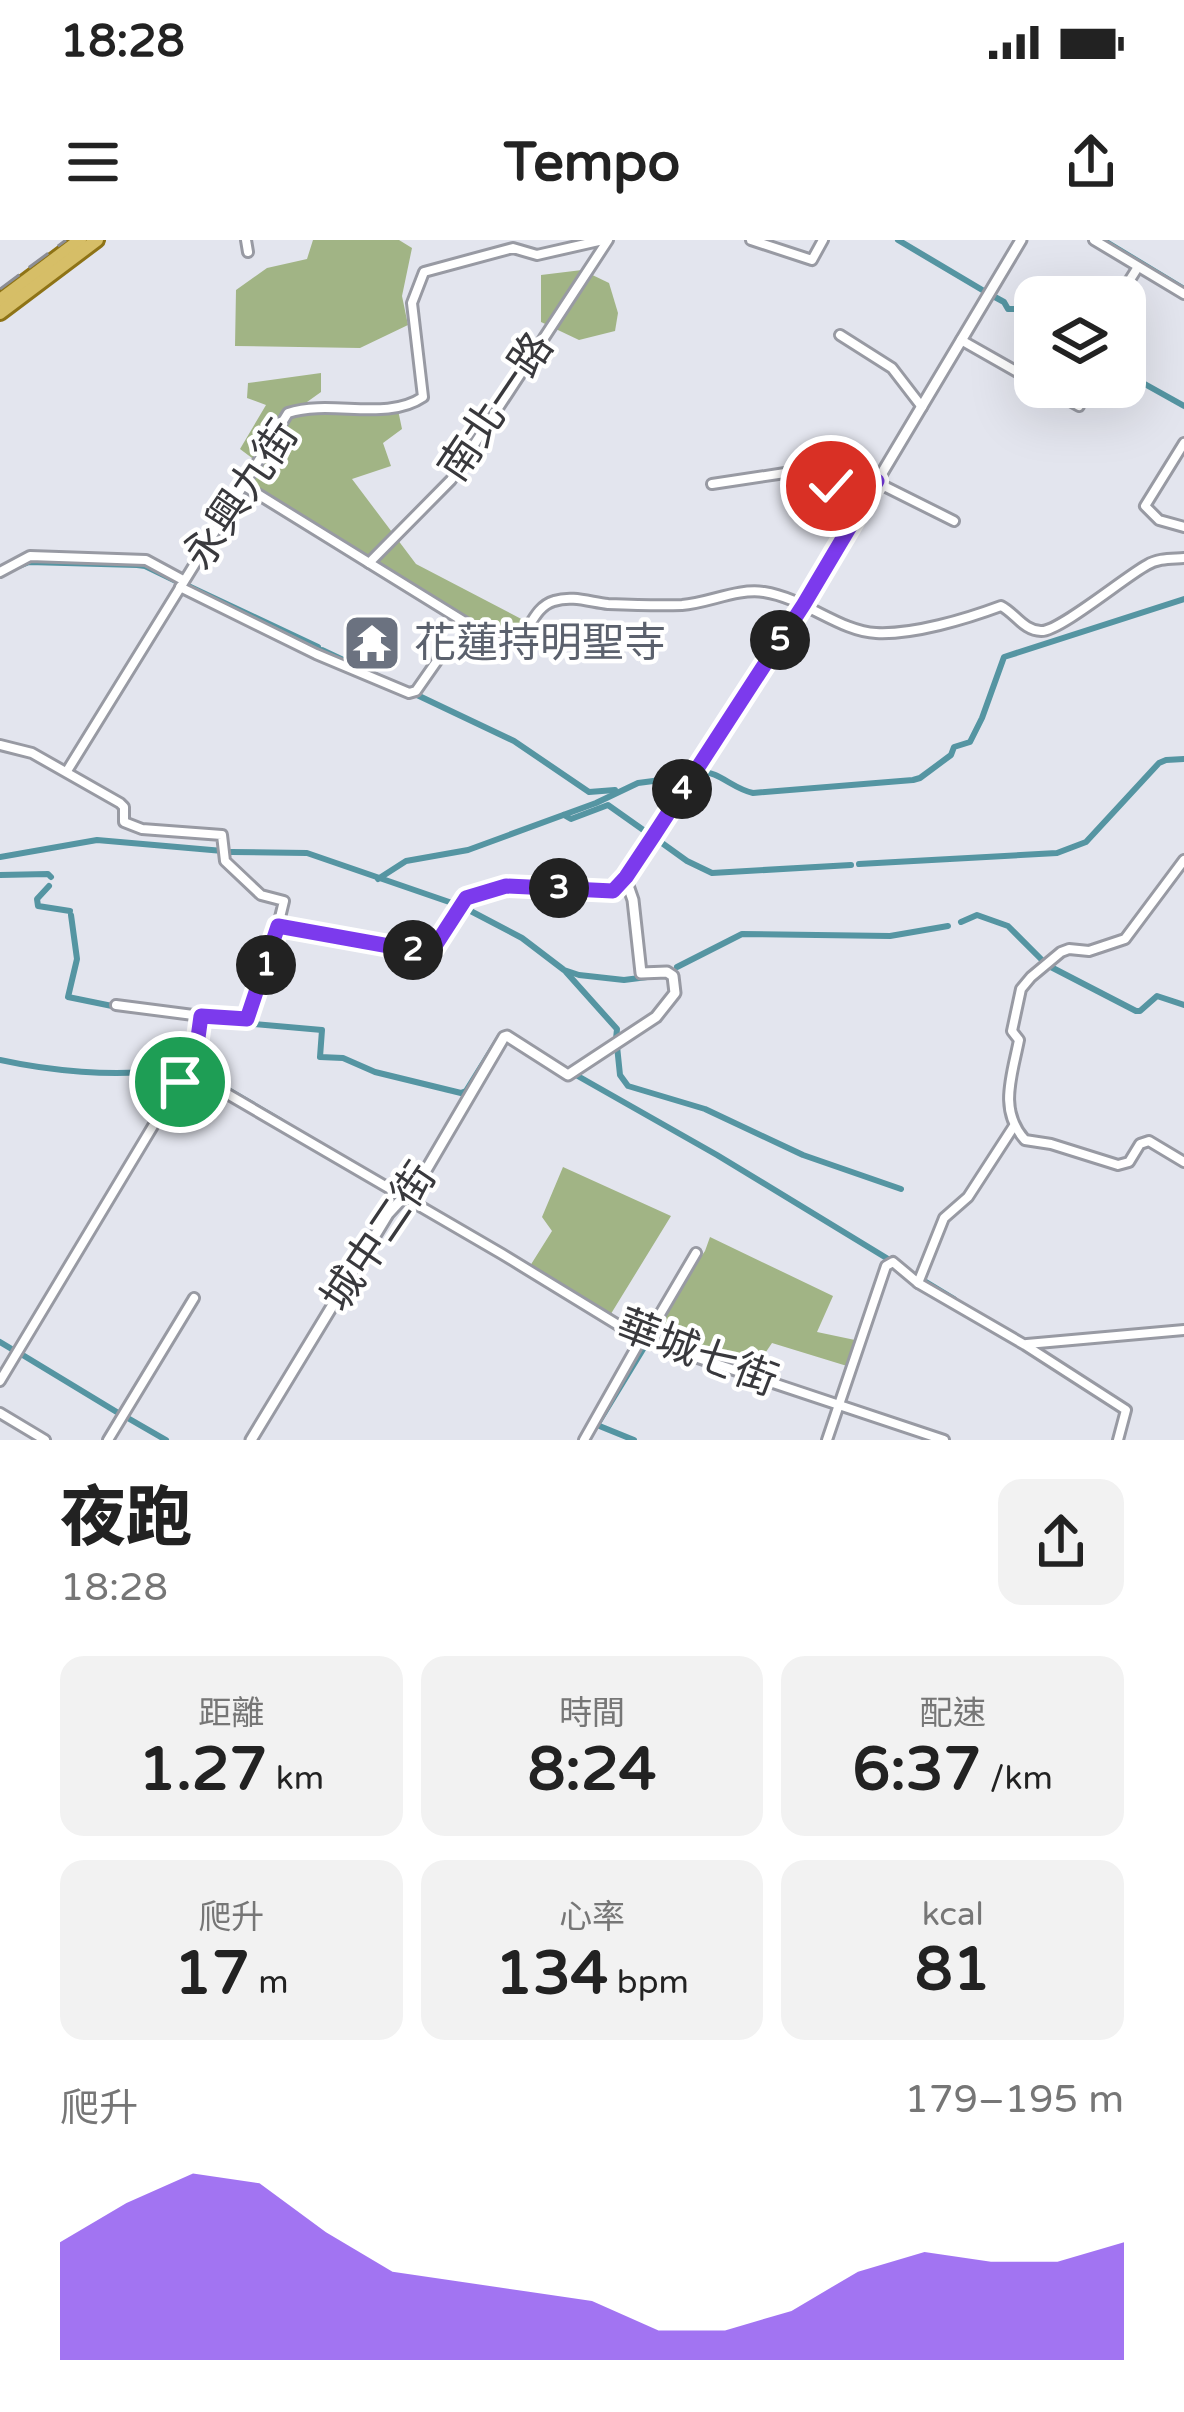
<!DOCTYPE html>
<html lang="zh-TW">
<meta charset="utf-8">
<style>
body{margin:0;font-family:"Varela Round","Noto Sans TC",sans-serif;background:#f2f2f2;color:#222;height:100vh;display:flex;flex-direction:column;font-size:45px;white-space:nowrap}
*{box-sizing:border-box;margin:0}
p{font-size:39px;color:#767676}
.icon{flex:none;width:66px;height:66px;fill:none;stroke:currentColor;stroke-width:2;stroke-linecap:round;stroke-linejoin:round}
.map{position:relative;height:1200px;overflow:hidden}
.details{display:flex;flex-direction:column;background:#fff;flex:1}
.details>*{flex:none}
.buttons{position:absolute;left:1014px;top:36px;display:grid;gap:24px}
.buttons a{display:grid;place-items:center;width:132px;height:132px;border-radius:24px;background:#fff;box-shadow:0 12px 48px #0002;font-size:60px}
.pin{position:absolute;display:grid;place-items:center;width:102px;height:102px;color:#fff;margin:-51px;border:6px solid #fff;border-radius:50%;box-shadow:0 3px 12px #0007}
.km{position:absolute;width:60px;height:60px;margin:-30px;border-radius:50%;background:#222;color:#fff;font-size:33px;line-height:60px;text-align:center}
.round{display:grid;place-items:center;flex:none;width:126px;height:126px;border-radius:24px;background:#f2f2f2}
.head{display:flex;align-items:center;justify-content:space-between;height:204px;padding:0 60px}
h1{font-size:66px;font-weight:800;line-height:90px}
.figures{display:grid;grid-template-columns:repeat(3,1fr);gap:18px;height:204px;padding:12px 60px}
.figures div{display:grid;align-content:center;border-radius:24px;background:#f2f2f2;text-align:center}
.figures b{font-size:60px;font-weight:800}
.figures small{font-size:33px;font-weight:400}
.figures p{font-size:33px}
.chart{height:336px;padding:24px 60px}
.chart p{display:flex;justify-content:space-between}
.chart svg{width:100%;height:216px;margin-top:12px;fill:#7c3aed;opacity:.7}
.status{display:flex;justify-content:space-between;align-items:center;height:84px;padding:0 60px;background:#fff;direction:ltr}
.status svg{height:33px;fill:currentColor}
header{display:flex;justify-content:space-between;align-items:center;height:156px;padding:0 60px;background:#fff;font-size:54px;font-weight:800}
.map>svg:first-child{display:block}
</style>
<div class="status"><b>18:28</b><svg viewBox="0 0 49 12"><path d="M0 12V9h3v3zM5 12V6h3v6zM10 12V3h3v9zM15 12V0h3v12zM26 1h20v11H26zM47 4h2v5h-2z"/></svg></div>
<header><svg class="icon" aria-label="menu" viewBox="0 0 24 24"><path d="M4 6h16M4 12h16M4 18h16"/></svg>Tempo<svg class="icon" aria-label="share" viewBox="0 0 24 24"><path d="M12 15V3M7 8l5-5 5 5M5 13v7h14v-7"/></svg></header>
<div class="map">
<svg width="1184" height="1200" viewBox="0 0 1184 1200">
<rect width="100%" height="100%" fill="#e3e5ee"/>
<g fill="#a1b485">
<path d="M313,0H399L412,8L402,56L408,85L360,108L235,106L236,50L267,28L307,19Z"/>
<path d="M582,30L609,43L618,73L615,91L579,100L541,82V35Z"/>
<path d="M321,133V152L307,162L309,168L398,170L402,189L383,203L391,226L352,239L416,324L527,382L518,396L490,398L248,244L252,218L240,209L266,165L247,158L248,143Z"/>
<path d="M563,927L671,976L609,1077L530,1026L552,991L542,977Z"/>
<path d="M710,997L833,1056L817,1092L855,1100L847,1126L772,1103L757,1125L651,1088L705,1011Z"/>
</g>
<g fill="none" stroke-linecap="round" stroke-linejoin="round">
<g stroke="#5595a2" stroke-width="6">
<path d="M898,0L984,51"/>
<path d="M1103,0L1184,49"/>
<path d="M993,56L1004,62L1008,69H1017L1035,80"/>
<path d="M1125,133L1184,166"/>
<path d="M19,326L29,322L137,325L145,326L178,342"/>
<path d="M184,344L318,407"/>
<path d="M322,410L384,439"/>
<path d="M417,455L514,501L589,552L615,550"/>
<path d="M699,531C720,532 733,549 753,553L913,540L920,538L951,515L954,507L970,502L982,478L1004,417L1184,359"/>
<path d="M564,575L571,579L608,565L649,594"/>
<path d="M655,598L687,621L712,633L851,625"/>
<path d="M231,612L307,613L455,664"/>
<path d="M0,617L97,600L223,611"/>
<path d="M859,624L1057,613L1086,602L1159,523L1166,520L1184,519"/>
<path d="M0,635L48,634L51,637"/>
<path d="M378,639L406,621L468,610L596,563L638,543L684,537"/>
<path d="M49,646L37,659L38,666L70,671"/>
<path d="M463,667L522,698L564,730L579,735L624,740L655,736"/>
<path d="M71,675L77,719L68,757L117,767"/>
<path d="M961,682L977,675L1008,686L1043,721"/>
<path d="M1047,725L1136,771H1140L1157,756L1184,765"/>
<path d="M677,727L742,694L890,696L948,686"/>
<path d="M566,732L617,789L616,799"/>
<path d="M231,782L322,790L320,817L343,818L375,832L461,853L466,851L500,796"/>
<path d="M617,806L620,835L628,846L705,869L803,915L901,949"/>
<path d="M0,820C50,831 113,837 164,830L167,832L163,844L175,841L186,827L191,829"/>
<path d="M196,831L281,881"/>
<path d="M576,835L717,915L893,1022"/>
<path d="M921,1039L954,1059"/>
<path d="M650,1098L687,1110"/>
<path d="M0,1102L15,1111"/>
<path d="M21,1114L120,1174"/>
<path d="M126,1177L166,1200"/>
<path d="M634,1200L597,1185L645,1106"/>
</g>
<g stroke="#989aa3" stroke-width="14">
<g id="minor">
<path d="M246,0L248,12"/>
<path d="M751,0L812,20L823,0"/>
<path d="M1094,0L1184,54"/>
<path d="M1119,57L1138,27"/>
<path d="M840,95L892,128L922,167"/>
<path d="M961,100L1035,142"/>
<path d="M1045,147L1079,166"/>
<path d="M1184,203L1145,266L1159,280L1184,287"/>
<path d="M712,244L785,233L828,247L843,233L854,231L954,281"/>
<path d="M243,245L497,402"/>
<path d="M369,323L451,240L608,0"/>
<path d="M0,332L30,316L146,320L183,340"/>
<path d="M180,347L316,414L409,453L416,451L446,408L454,405L519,401C530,388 536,366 554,361C572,355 590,362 608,364C632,365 658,366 682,365C709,363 737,348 764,352C804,358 841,392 876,393C913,395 966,379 1001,366C1015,373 1024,391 1041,391C1059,392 1126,336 1147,325C1158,318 1171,319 1184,318"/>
<path d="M0,505L32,513L120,563L124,567V582L142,589L222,595L225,621L261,655L284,661L273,706L246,780L201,776L193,834L180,841L0,1141"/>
<path d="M67,531L288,173C331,159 386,182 423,157L412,63L424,32L513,8L537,15L603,0"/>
<path d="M1184,620L1125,699L1089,711L1069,709L1061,712L1031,737L1021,749L1012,791L1019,800C1012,836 998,870 1025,900L1051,904L1118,925L1129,922L1140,904L1149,901L1184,922"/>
<path d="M278,687L427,713L433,709L466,658L506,646L613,651L625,637"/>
<path d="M116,765L201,776"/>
<path d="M193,834L502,1014L641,1099L944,1200"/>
<path d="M918,1043L1025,1105L1126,1170L1118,1200"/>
<path d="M1027,1104L1184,1090"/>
<path d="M0,1173L45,1200"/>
<path d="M108,1200L194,1058"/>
<path d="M584,1200L641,1099L649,1093L696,1013"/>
<path d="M827,1200L886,1026L893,1022L918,1043L944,978L968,957L1014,886"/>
</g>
</g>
<g stroke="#989aa3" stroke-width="15">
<path id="tertiary" d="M251,1200L388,974L422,937L504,797L507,796L568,835L656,777L675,753L673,736L667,732L641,733L633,660L625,637L804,364L1021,0"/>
</g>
<g stroke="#8e7316" stroke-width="18">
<g id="primary">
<path d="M0,60L80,0"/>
<path d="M0,73L97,0"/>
</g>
</g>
<use href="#minor" stroke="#fff" stroke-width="8"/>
<use href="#tertiary" stroke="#fff" stroke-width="9"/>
<use href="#primary" stroke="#d6be67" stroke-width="12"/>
<path stroke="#8c8d94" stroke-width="3" stroke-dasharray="24 12" stroke-linecap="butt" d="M0,49L66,0"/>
</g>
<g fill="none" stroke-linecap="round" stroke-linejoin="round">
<g stroke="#fff" stroke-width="24">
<path id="route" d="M180,842L193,834L201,776L247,779L278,686L428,713L433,709L466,658L506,646L613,651L626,637L654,595L804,364L877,241L848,231L831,246"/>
</g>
<use href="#route" stroke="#7c3aed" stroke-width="15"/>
</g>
<defs>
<g id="temple-square" transform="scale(3)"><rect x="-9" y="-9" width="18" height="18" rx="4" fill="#6b7280" stroke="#fff"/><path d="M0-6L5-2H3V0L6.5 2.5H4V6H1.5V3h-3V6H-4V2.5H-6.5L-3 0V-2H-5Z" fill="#fff"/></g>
</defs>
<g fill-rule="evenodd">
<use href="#temple-square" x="372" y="403"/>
</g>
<g text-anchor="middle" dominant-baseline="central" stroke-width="9" stroke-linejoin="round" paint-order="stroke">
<g font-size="42" fill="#39393d" stroke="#fff">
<text transform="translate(496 167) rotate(-56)">南北一路</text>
<text transform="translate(241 255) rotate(-56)">永興九街</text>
<text transform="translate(379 997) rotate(-56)">城中二街</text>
<text transform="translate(697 1113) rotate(21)">華城七街</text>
</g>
<g font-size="42" fill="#5b616d" stroke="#fff" text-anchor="start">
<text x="414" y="403">花蓮持明聖寺</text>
</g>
</g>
</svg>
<div class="buttons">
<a><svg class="icon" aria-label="layers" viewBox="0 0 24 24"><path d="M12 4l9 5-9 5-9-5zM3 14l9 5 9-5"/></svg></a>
</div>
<div class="pin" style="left:180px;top:842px;background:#1e9e55"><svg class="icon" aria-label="arrive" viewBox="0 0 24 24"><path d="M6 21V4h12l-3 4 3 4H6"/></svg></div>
<div class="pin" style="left:831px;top:246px;background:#d93025"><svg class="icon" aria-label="check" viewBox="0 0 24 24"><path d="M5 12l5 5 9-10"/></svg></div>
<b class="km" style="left:266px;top:725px">1</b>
<b class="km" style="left:413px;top:710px">2</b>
<b class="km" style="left:559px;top:648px">3</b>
<b class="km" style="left:682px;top:549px">4</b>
<b class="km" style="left:780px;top:400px">5</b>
</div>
<section class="details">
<div class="head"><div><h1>夜跑</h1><p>18:28</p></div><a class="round"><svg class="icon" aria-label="share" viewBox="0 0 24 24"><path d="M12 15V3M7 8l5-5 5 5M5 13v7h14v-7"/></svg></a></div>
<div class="figures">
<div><p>距離</p><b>1.27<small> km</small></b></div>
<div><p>時間</p><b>8:24</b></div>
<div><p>配速</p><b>6:37<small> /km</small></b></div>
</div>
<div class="figures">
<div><p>爬升</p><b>17<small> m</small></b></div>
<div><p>心率</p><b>134<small> bpm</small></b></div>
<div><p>kcal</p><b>81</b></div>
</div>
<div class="chart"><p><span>爬升</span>179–195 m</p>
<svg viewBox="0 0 160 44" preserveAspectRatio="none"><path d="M0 44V20L10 12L20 6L30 8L40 18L50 26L60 28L70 30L80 32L90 38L100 38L110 34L120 26L130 22L140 24L150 24L160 20V44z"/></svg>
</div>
</section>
